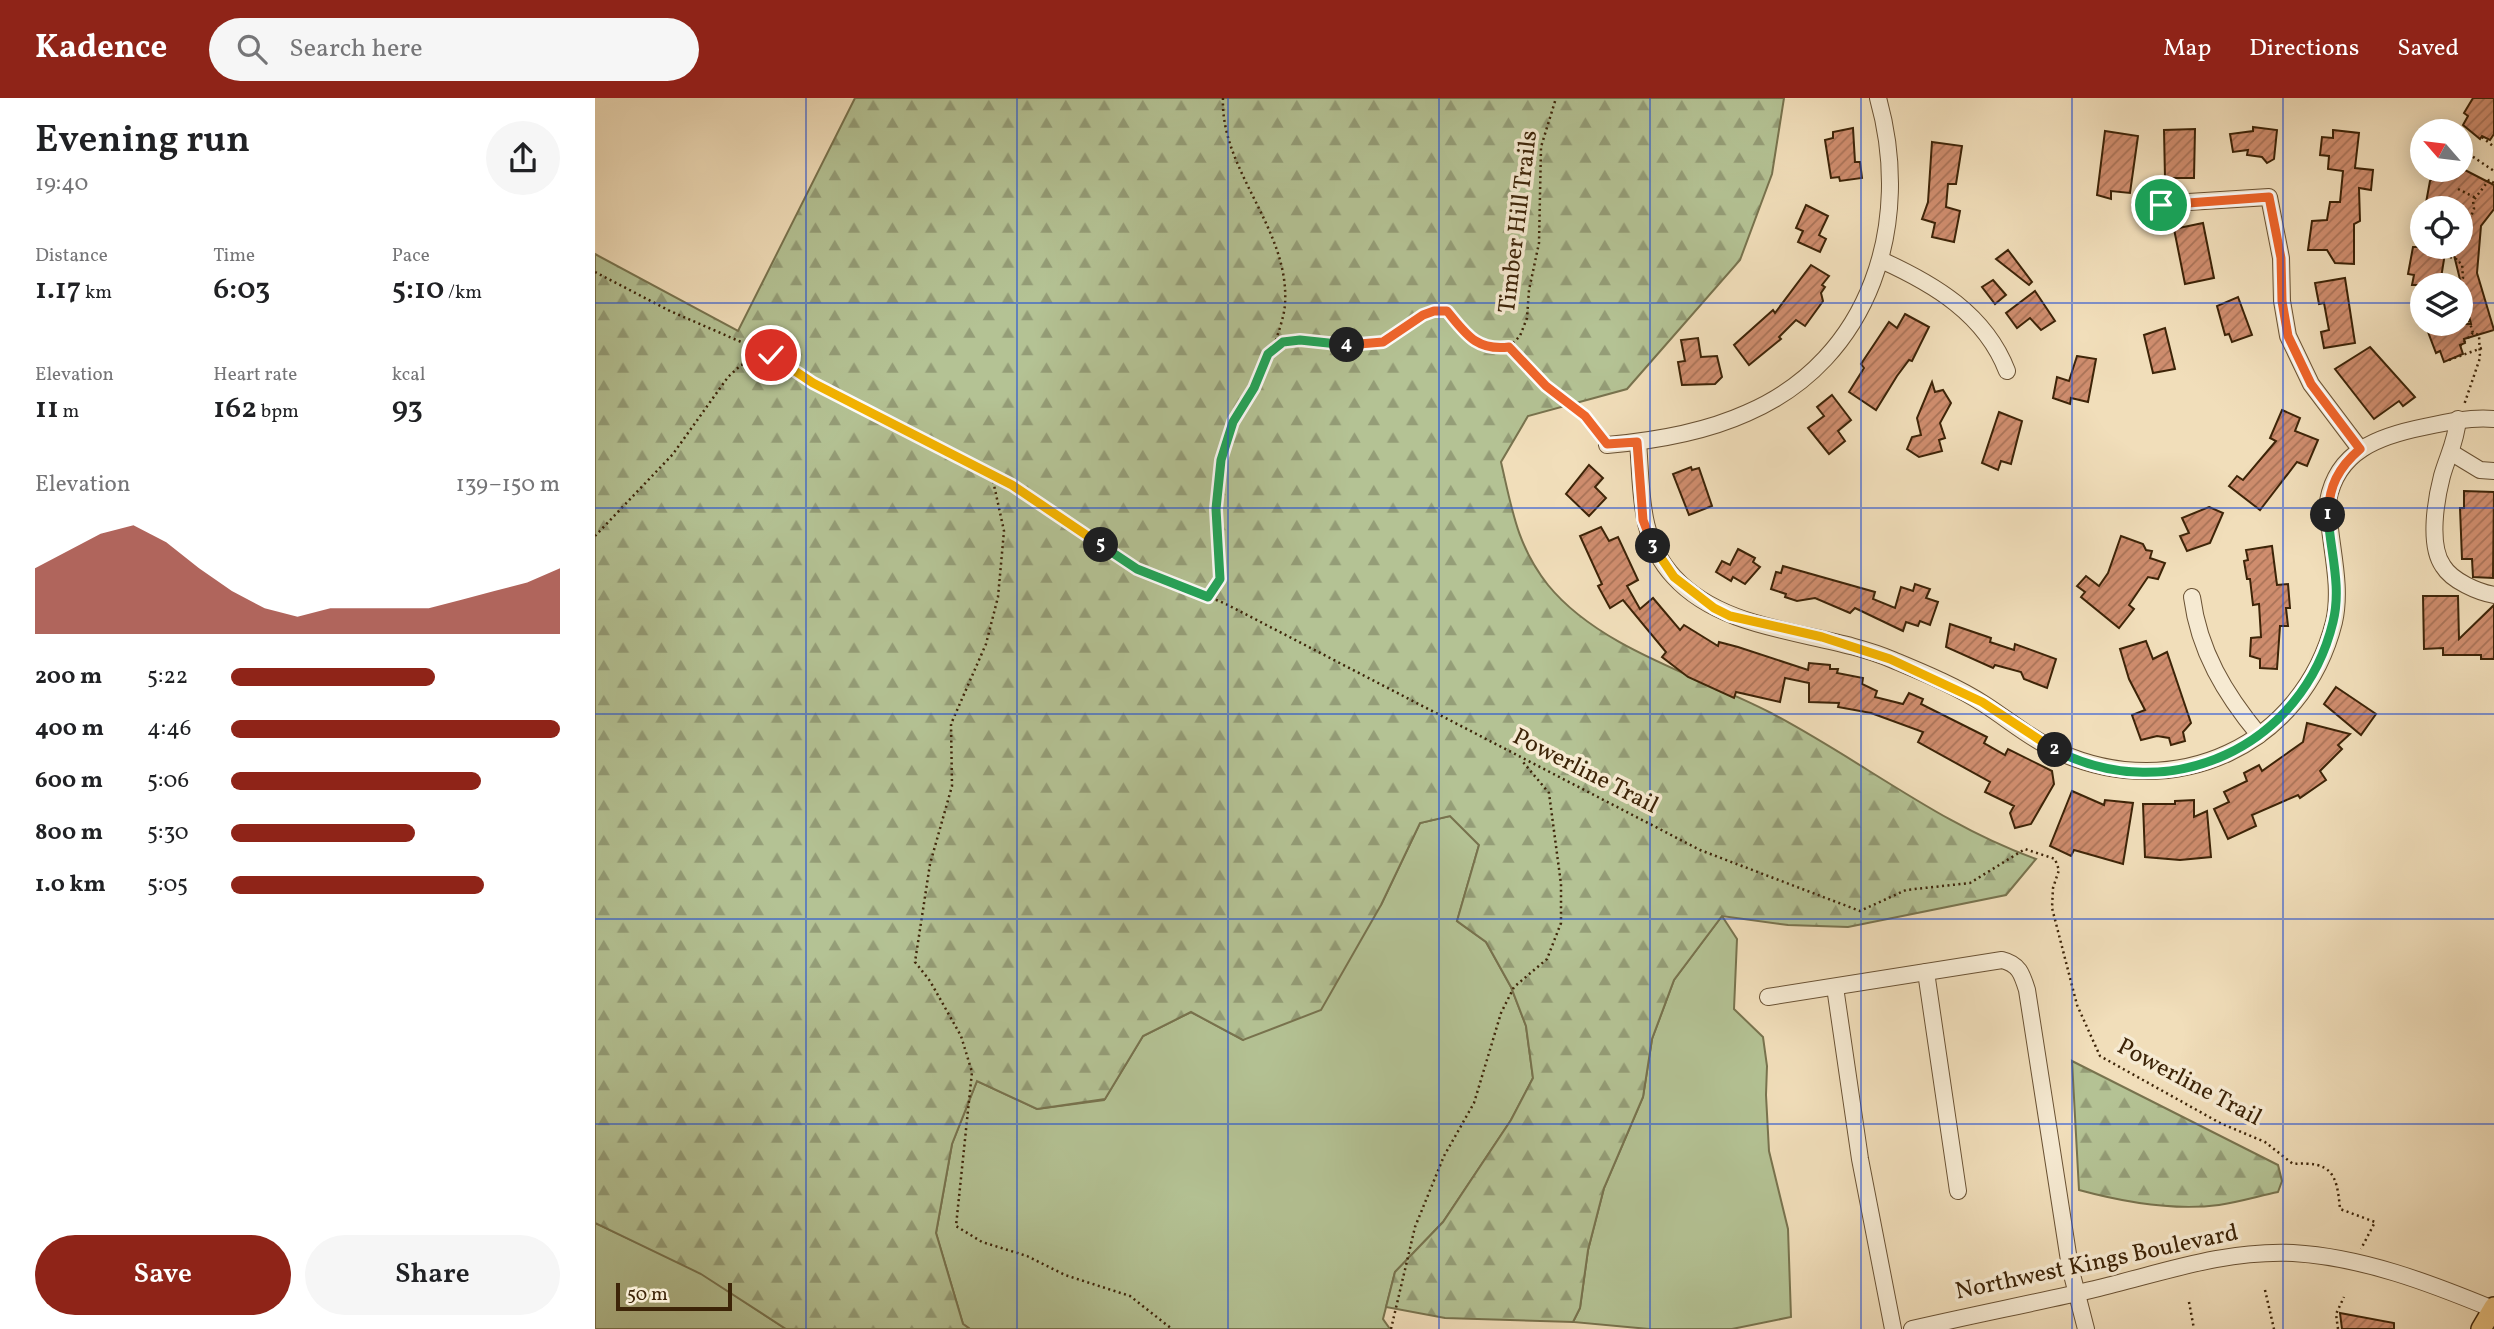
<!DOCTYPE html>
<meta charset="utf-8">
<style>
body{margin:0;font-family:Vollkorn,serif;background:#f6f6f6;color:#202124;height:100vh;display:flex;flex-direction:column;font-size:26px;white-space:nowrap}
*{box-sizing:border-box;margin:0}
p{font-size:23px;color:#757577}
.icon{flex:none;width:38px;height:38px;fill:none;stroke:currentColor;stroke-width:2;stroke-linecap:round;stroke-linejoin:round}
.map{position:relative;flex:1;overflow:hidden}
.drawer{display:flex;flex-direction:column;background:#fff;width:595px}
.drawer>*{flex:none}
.needle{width:46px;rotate:298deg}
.buttons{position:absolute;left:1815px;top:21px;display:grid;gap:14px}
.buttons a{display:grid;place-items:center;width:63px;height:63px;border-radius:50%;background:#fff;box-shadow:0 4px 18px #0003;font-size:35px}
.scale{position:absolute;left:21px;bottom:18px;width:116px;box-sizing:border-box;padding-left:7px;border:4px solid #3d2408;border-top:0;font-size:19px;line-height:24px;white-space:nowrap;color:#3d2408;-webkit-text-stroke:5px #f6ead2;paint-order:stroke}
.pin{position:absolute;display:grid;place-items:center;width:60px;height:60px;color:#fff;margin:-30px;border:4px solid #fff;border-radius:50%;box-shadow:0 2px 7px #0007}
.km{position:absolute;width:35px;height:35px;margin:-18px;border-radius:50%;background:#222;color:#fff;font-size:19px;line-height:35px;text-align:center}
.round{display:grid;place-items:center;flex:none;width:74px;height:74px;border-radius:37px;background:#f6f6f6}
.head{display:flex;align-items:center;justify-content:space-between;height:119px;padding:0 35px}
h1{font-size:38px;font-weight:600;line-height:52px}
.metrics{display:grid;grid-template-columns:repeat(3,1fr);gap:10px;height:119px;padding:7px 35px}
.metrics div{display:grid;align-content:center}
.metrics b{font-size:30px;font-weight:600}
.metrics small{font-size:19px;font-weight:400}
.metrics p{font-size:19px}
.chart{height:196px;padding:14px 35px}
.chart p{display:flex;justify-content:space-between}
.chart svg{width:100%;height:126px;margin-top:7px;fill:#8f2418;opacity:.7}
.action{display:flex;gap:14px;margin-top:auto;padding:14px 35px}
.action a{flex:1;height:80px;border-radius:42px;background:#8f2418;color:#fff;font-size:28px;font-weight:600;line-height:80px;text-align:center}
.action a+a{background:#f6f6f6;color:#202124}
ul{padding:0 35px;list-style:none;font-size:23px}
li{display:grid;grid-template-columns:112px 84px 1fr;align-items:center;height:52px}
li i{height:18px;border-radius:9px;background:#8f2418}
header{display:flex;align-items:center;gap:42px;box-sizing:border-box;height:98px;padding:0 35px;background:#8f2418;color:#fff}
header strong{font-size:33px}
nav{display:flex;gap:38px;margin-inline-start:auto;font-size:24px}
.search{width:490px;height:63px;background:#f6f6f6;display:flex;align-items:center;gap:18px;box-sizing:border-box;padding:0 24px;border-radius:38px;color:#757577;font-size:26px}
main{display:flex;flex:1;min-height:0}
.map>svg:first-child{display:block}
</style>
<header>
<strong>Kadence</strong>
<div class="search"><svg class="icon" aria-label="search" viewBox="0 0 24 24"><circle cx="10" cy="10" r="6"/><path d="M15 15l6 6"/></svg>Search here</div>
<nav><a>Map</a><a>Directions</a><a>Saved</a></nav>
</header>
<main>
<section class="drawer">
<div class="head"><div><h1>Evening run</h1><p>19:40</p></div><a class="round"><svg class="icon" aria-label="share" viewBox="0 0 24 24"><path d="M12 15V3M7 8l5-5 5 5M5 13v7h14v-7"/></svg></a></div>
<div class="metrics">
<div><p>Distance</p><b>1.17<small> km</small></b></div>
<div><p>Time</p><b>6:03</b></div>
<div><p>Pace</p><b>5:10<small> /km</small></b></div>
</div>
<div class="metrics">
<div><p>Elevation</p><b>11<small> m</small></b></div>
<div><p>Heart rate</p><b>162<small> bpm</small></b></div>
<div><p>kcal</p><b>93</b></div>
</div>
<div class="chart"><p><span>Elevation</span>139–150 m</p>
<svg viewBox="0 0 160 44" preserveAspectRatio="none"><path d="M0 44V21L10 15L20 9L30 6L40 12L50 21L60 29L70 35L80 38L90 35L100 35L110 35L120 35L130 32L140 29L150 26L160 21V44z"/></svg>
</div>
<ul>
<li><b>200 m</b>5:22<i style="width:62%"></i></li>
<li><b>400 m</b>4:46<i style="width:100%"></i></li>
<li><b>600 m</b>5:06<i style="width:76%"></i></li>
<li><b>800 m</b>5:30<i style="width:56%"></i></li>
<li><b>1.0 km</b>5:05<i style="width:77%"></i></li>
</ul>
<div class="action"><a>Save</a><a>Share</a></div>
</section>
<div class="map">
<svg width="1899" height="1231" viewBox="0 0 1899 1231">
<defs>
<pattern id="forest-firs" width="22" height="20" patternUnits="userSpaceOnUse" patternTransform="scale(1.75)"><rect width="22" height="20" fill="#b4c294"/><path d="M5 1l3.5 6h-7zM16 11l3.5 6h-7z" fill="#949d77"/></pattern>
<pattern id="building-hatch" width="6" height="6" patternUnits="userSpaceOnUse" patternTransform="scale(1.75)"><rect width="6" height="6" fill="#cf8d6e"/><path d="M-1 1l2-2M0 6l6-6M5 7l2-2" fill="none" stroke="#a97358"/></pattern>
</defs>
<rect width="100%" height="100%" fill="#f1deba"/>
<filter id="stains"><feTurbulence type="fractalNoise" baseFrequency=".00286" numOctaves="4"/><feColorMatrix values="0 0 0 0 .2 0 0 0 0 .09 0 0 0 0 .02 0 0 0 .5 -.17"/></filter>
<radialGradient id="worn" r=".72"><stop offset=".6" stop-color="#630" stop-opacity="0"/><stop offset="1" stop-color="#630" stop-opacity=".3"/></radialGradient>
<g fill="#b4c294" stroke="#78734e" stroke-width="2">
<path d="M855,718L884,747L862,823L891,844L916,889L931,928L938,980L916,1022L848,1124L800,1174L788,1221L795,1231H375L368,1226L341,1135L357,1046L382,983L442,1011L509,1002L548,938L596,914L648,942L786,807L825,725Z"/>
<path d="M1127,818L1142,841L1139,911L1168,939L1172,968L1171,997L1174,1053L1193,1131L1196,1219L1137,1231H1054L978,1224L985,1210L993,1152L1009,1090L1048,999L1057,941L1079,882Z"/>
<path d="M0,1125L106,1175L191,1231H0Z"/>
</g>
<g fill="url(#forest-firs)" stroke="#78734e" stroke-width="2">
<path d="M260,0H1189L1177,76L1145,162L1032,291L933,318L906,364C917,411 922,448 953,487C1005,551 1105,578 1176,615C1266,662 1345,727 1441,761L1411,797L1253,829L1193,827L1127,818L1079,882L1057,941L1048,999L1009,1090L993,1152L985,1210L978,1224L850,1220L791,1209L800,1174L848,1124L916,1022L938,980L931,928L916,889L891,844L862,823L884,747L855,718L825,725L786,807L726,912L648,942L596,914L548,938L510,1001L442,1011L382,983L357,1046L341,1135L368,1226L375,1231H191L106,1176L0,1125V156L143,233Z"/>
<path d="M1477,963L1683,1067L1687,1083L1683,1094C1664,1098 1644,1104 1624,1107C1578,1113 1528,1104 1484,1092Z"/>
</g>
<g fill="url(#building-hatch)" stroke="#3d2408" stroke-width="2">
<path d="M1878,0H1899V36L1895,42L1887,38L1885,41L1868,27L1873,18L1869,15Z"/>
<path d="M1658,29L1682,32L1679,61L1672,65L1667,59L1652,57L1653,52L1638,54L1635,36L1658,33Z"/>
<path d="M1258,30L1260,64H1265L1267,80L1245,83L1244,79L1236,80L1230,42L1238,40V34Z"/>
<path d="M1600,31L1599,80H1570L1569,32Z"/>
<path d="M1738,32L1764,35L1760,70L1778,72L1776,92L1764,90L1765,123L1759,126V166L1740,165L1732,152H1713L1717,123L1732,122L1735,104H1745L1748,73L1733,71L1734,58L1725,57L1727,39L1738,40Z"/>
<path d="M1510,33L1543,38L1535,95L1516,93V101L1502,97Z"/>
<path d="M1337,44L1367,48L1361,86H1353L1351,109L1365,113L1359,144L1337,139L1340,125L1327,121L1333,104Z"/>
<path d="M1844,72H1870L1899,87V111L1886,128L1882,175L1899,232L1869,241L1870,245L1865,247L1868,256L1849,264L1845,253L1841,255L1830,226H1876L1857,149H1866V136H1872L1874,117L1866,110H1830L1835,83Z"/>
<path d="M1211,107L1233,118L1224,137L1231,141L1225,154L1203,144L1208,133L1201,130Z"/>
<path d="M1608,125L1619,180L1590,186L1579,131Z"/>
<path d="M1818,149H1851L1846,180L1840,179L1839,187H1817L1819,177L1813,176Z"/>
<path d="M1413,152L1437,184L1434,187L1401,161Z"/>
<path d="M1216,167L1234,178L1227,187L1230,189L1226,195L1228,203L1210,228L1201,222L1184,239L1186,241L1154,267L1139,247L1178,212L1180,215Z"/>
<path d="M1750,180L1760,245L1729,250L1726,234L1734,232L1729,205L1724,206L1720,185Z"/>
<path d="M1398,182L1411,197L1400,206L1387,189Z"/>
<path d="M1440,193L1460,223L1446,232L1435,220L1422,230L1411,215Z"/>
<path d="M1643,199L1657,237L1637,244L1634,236L1630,237L1622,208Z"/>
<path d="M1310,216L1334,229L1317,263L1314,262L1302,278L1281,312L1254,294L1269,270L1266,266L1294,224L1302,230Z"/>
<path d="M1570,230L1580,271L1558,275L1549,237Z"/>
<path d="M1103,240L1106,259L1122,258L1127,279L1120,286L1087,287L1083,264L1090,263L1086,242Z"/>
<path d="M1775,249L1820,299L1808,308L1804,303L1779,321L1740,271Z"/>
<path d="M1482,258L1501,261L1493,304L1476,300L1475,306L1458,300L1462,279L1474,283Z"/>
<path d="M1337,284L1340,294L1348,292L1356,305L1345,325L1350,340L1344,342L1347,353L1324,359L1312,351L1317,339L1326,337L1322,320Z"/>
<path d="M1237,297L1256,322L1243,333L1250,343L1234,356L1213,330L1229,318L1222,309Z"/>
<path d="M1687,312L1705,320L1700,333L1723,342L1712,368L1702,364L1665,412L1634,388L1642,378L1648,382L1681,343L1675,340Z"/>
<path d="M1404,314L1427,323L1416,366L1406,363L1403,372L1387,365Z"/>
<path d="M994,367L1008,380L1000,389L1011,400L994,418L971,396Z"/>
<path d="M1096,369L1097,372L1104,370L1117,408L1094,417L1078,376Z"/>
<path d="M1869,393L1899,394L1898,480L1878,479L1877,461H1867L1865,410H1869Z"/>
<path d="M1614,409L1628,415L1615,445L1592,453L1585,438L1594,435L1587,420Z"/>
<path d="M1006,429L1014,443L1023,439L1043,482L1032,488L1045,511L1058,500L1085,532L1089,527L1123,548L1124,544L1143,549L1213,572L1214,565L1235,567V571H1243L1242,575L1268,580L1267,586L1282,593L1280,599L1308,606L1314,595L1328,601L1326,606L1392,639L1389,645L1410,657L1413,651L1457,673L1459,686L1436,726L1420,730L1415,715L1419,708L1390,694L1395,684L1323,644L1328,634L1276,615L1243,609L1244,605L1214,604V585L1190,580L1185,604L1141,594L1139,600L1093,579L1067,559L1071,554L1028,502L1015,510L1003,488L1007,486L985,438Z"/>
<path d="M1526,438L1548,446L1551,452L1557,453L1555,460L1570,465L1563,481L1553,479L1534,507L1539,511L1524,530L1486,499L1490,494L1482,488L1491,478L1504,488L1513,475Z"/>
<path d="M1677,448L1682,487L1693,486L1695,510H1691L1693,528H1685L1682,571L1665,570V561L1655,558L1656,540L1666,539L1664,506L1658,507L1655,481H1652L1649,463L1653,462L1651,452Z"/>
<path d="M1143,451L1160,460L1158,464L1165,469L1150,486L1138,479L1136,483L1121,474L1127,463L1135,467Z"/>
<path d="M1188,468L1280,494L1278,501L1300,510L1306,489L1318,493L1320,486L1335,491L1331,500L1343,504L1335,527L1325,523L1323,528L1311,524L1308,533L1260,510L1255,515L1220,500L1202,503L1190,499L1191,496L1176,491L1181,474L1186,475Z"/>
<path d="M1828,498H1863L1864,541L1899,507V561H1886V557H1848V550L1829,551Z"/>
<path d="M1355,526L1396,540L1395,544L1419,552L1420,546L1461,561L1452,590L1429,581L1426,574L1400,567L1398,570L1351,549Z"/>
<path d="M1551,543L1558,561L1572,554L1596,625L1588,634L1590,643L1576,647L1574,640L1562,638L1546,642L1537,617L1550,612L1534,581L1525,551Z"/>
<path d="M1741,589L1781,616L1766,637L1729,606Z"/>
<path d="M1712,625L1755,636L1743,647L1747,651L1725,673L1731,682L1705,700L1703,697L1657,717L1661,728L1633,741L1619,711L1634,704L1629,694L1652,683L1649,675L1664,667L1667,673L1708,644Z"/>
<path d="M1477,693L1509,707L1510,702L1538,705L1528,766L1479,752L1476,758L1455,748Z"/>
<path d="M1599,702V719L1612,713L1616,759L1585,762L1550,759L1548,706H1580V703Z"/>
<path d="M1745,1215L1799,1225V1231H1747Z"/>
</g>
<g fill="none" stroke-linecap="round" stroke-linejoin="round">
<g stroke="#6a5234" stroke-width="18">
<g id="minor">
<path d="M1545,107L1674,99L1686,160L1687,203L1693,238L1716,286L1765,351"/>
<path d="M1286,162C1339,186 1390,216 1412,273"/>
<path d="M1863,321C1861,344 1853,357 1847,378C1841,401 1833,447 1848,468C1857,483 1883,494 1899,497"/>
<path d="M1043,344C1047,393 1043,440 1079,479C1132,537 1228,532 1298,562C1329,575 1361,588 1389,606C1414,622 1437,642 1464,654C1580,706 1708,648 1739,524C1748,484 1733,443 1733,403C1742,353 1784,338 1829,329C1852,324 1875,319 1899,321"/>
<path d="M1012,347C1058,343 1110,334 1152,315C1277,261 1318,124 1283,0"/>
<path d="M1857,355L1885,372L1899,373"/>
<path d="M1597,499C1604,553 1630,596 1664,637"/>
<path d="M1331,874L1363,1093"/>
<path d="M1240,889L1265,1061L1298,1231"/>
<path d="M1173,899L1407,862C1424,866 1427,876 1432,892L1475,1169L1491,1231"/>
<path d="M1317,1231C1378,1217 1439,1205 1500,1191C1567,1175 1628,1152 1698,1155C1767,1159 1835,1185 1898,1211"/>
</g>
</g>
<g stroke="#3d2408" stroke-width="22">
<path id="major" d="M1886,1231L1899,1209"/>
</g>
<g stroke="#3d2408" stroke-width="2.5" stroke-dasharray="2 3.5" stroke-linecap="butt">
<path d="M628,0C625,72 695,131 690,206C689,220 683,235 679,248"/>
<path d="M1887,39L1899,49"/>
<path d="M1866,56L1868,52L1899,73"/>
<path d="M1863,91L1881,100"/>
<path d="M1834,110L1835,108"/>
<path d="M1866,134L1870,133L1879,111L1878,103L1894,82L1899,85"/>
<path d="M1862,149L1861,162L1867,166L1868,180L1863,187"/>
<path d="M1844,158L1861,160"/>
<path d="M0,174L75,213L176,257L218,285L417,387L543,471L629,505L1105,752L1265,813L1311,792L1375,785L1430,751L1460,761L1464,772L1458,790L1457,810L1482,907L1505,958L1625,1025L1670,1044L1698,1066C1737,1063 1742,1076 1745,1111L1780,1124L1766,1151"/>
<path d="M1823,187L1827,191"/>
<path d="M1866,196L1878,235L1884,237L1885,260L1869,307"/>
<path d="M1858,230L1874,224"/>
<path d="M1865,248L1878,235"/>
<path d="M914,249L925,238L932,220L934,192L944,145L946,49L961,0"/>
<path d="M1854,262L1887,250"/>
<path d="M397,378L409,433L403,499L391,546L356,626L357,688L335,766L320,864L335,883L366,938L377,974L361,1128L387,1144L432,1158L470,1177L535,1198L577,1231"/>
<path d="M0,438L78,356L133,279L146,267L176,257"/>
<path d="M613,499C635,478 621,441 621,413C621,384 626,351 638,325C643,312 653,301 659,288C666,273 670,251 687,245C713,236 752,250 782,245C810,241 822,212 852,213C871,236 881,253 914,249L951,288L990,318L1004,336"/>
<path d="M1670,1192L1679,1231"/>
<path d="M1594,1204L1599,1231"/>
<path d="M796,1231L820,1129L849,1058L879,1005L906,915L919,889L952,861L966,825V786L954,695L928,664"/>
<path d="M1743,1231L1741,1216L1749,1199"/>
</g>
<use href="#minor" stroke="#f6ead2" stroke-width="16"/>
<use href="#major" stroke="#e8bf7d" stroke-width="19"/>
</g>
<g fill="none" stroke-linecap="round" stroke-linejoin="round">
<g stroke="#fff" stroke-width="14">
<path id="split-1" d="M1566,107L1674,99L1686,160L1687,203L1693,238L1716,286L1765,351C1743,370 1734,388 1733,417"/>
</g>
<g stroke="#fff" stroke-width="14">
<path id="split-2" d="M1460,652C1575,711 1708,648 1738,524C1747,488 1735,453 1733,417"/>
</g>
<g stroke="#fff" stroke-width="14">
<path id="split-3" d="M1058,448L1079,479L1119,510L1135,518L1227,539L1295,561L1387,604L1460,652"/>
</g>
<g stroke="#fff" stroke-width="14">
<path id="split-4" d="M752,247L788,244L828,217L839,213H852C871,236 881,253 914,249L951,288L990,318L1012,346L1042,344L1048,422L1058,448"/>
</g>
<g stroke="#fff" stroke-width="14">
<path id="split-5" d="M506,447L542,471L613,499L625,481L621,411L626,362L638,324L659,290L673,256L688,244L705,242L752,247"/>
</g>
<g stroke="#fff" stroke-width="14">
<path id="split-6" d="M176,257L218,285L417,387L506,447"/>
</g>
<use href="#split-1" stroke="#f0652b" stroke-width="9"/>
<use href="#split-2" stroke="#22a559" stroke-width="9"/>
<use href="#split-3" stroke="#f5b400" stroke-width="9"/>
<use href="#split-4" stroke="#f0652b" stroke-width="9"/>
<use href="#split-5" stroke="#22a559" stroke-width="9"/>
<use href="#split-6" stroke="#f5b400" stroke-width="9"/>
</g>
<path fill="none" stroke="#1d4ed8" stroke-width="2" stroke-opacity="0.55" d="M211,0V1231M422,0V1231M633,0V1231M844,0V1231M1055,0V1231M1266,0V1231M1477,0V1231M1688,0V1231M0,205H1827M1866,205H1899M0,410H1899M0,616H1899M0,821H1899M0,1026H1899"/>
<g text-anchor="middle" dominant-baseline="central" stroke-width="7" stroke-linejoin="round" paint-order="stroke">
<g font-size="24" fill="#3d2408" stroke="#f6ead2">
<text transform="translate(924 124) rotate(-83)">Timber Hill Trails</text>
<text transform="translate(990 674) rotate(27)">Powerline Trail</text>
<text transform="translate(1594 985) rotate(28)">Powerline Trail</text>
<text transform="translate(1502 1165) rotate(-12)">Northwest Kings Boulevard</text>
</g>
</g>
<rect width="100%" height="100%" filter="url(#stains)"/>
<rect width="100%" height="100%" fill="url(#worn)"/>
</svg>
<div class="buttons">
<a><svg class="needle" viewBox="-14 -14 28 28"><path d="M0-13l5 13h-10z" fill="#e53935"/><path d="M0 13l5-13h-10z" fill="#757577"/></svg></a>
<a><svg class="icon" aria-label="locate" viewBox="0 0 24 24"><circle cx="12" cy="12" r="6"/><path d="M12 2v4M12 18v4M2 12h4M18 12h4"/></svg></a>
<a><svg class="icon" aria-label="layers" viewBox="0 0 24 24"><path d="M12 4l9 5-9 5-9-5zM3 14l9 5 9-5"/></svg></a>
</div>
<div class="scale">50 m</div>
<div class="pin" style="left:1566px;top:107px;background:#1e9e55"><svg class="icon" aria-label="arrive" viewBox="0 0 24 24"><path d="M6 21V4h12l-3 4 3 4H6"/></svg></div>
<div class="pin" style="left:176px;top:257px;background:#d93025"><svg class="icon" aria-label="check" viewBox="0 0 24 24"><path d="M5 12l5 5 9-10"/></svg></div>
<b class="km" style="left:1733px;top:417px">1</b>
<b class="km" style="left:1460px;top:652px">2</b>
<b class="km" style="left:1058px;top:448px">3</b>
<b class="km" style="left:752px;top:247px">4</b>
<b class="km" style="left:506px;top:447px">5</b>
</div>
</main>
